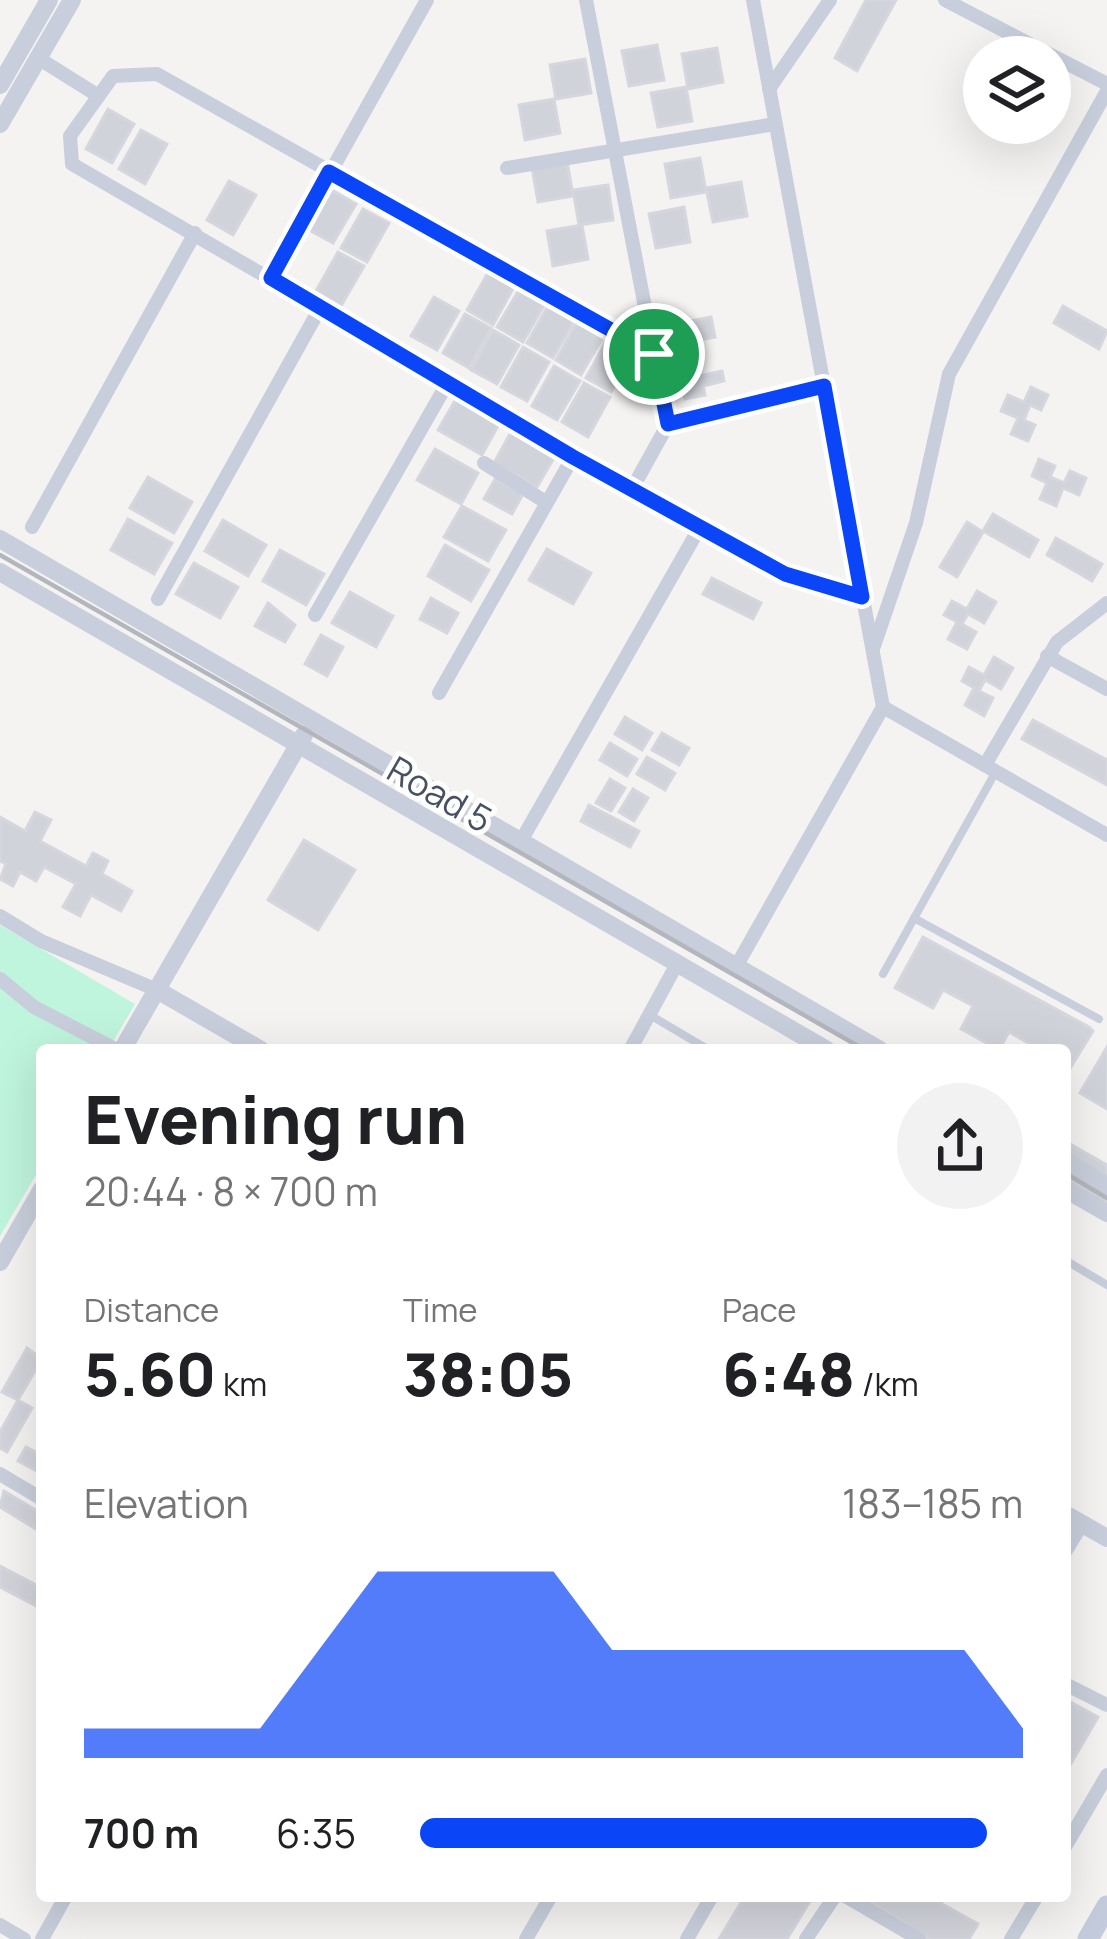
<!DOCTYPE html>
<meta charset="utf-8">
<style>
body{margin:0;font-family:Manrope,sans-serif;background:#f2f2f2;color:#202124;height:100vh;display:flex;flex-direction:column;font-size:45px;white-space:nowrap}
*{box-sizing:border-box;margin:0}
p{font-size:39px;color:#757577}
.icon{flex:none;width:66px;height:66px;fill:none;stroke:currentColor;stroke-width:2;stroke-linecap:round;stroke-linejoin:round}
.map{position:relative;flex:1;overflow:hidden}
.side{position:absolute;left:36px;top:1044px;width:1035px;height:858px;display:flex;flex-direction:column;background:#fff;border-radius:12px;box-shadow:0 12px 48px #0002}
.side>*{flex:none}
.fabs{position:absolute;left:963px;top:36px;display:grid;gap:24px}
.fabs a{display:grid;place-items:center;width:108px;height:108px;border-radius:50%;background:#fff;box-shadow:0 12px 48px #0002;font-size:60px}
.pin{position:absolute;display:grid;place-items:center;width:102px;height:102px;color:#fff;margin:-51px;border:6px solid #fff;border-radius:50%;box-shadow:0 3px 12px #0007}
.round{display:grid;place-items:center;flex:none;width:126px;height:126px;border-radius:63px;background:#f2f2f2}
.overview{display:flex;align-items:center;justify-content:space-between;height:204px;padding:0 48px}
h1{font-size:66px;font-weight:800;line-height:90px}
.figures{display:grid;grid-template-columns:repeat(3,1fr);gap:18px;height:204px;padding:12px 48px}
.figures div{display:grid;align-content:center}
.figures b{font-size:60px;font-weight:800}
.figures small{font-size:33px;font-weight:400}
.figures p{font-size:33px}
.chart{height:336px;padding:24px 48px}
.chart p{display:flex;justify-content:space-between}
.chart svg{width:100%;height:216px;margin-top:12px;fill:#0a46f7;opacity:.7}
ul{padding:0 48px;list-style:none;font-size:39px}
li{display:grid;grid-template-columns:192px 144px 1fr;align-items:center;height:90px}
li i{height:30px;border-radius:15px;background:#0a46f7}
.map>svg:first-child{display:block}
</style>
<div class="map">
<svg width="1107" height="1939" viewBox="0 0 1107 1939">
<rect width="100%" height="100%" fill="#f5f3f2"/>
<path fill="#bff4dd" d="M0,925L135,1004L108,1050H42V1164L0,1236Z"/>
<g fill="#d1d3da" stroke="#d6d7de" stroke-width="3">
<path d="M866,0H896L857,71L835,58Z"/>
<path d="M657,45L664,80L629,86L622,51Z"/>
<path d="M717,48L723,82L688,89L682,54Z"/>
<path d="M585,59L591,93L556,99L550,65Z"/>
<path d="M686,87L692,121L658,127L651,93Z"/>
<path d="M554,99L560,133L525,140L519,105Z"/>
<path d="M108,109L134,124L112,163L86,149Z"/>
<path d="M141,130L167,144L145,184L119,169Z"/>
<path d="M700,158L706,192L671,198L665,164Z"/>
<path d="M567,161L573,196L538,202L532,167Z"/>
<path d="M229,181L256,195L233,235L207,220Z"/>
<path d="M741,182L747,216L713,222L706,188Z"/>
<path d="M608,185L613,220L579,225L573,190Z"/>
<path d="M330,189L356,204L333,243L307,229Z"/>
<path d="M684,207L690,242L656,248L649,214Z"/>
<path d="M363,209L389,223L367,262L341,248Z"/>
<path d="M582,225L588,259L553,266L547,231Z"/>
<path d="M338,252L364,266L341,306L316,291Z"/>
<path d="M489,271L515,285L493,325L467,310Z"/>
<path d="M520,288L546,302L523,342L497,327Z"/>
<path d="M434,297L459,311L437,350L411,336Z"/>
<path d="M549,304L575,319L553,358L527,343Z"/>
<path d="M1063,306L1107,331L1099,349L1054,323Z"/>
<path d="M465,314L491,328L469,368L443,353Z"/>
<path d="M711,317L715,337L669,346L665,326Z"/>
<path d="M578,320L604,335L581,375L556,360Z"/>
<path d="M493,330L519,345L497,384L471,370Z"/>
<path d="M608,338L634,353L611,392L586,378Z"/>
<path d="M523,347L549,362L527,401L501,387Z"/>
<path d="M554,366L580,381L557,420L532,406Z"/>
<path d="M722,371L724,381L703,386L705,395L685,399L681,380Z"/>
<path d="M584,383L610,397L588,437L562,422Z"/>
<path d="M1031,387L1048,395L1041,410L1030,405L1024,420L1035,425L1028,441L1011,434L1018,418L1001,411L1008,395L1024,402Z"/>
<path d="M456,399L499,424L482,455L438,430Z"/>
<path d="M511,432L555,456L537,487L494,463Z"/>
<path d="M435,449L478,473L461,504L417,480Z"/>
<path d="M1039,459L1055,466L1050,477L1064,483L1070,471L1086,478L1079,495L1063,488L1056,506L1040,499L1047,483L1032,476Z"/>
<path d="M148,477L192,502L174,533L130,508Z"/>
<path d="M495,479L523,494L512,514L484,499Z"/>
<path d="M462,506L506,530L488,561L444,537Z"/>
<path d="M993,514L1038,540L1029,557L983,531Z"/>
<path d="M128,519L172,543L154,574L111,550Z"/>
<path d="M223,520L266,545L248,576L205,551Z"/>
<path d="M967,522L983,532L957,577L940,567Z"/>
<path d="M1056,538L1102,564L1092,581L1047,555Z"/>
<path d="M445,545L489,570L471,601L428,576Z"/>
<path d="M547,549L591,573L573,604L529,580Z"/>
<path d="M280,550L324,574L306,605L263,581Z"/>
<path d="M194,563L238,587L220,618L176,594Z"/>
<path d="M712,578L761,603L753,619L703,594Z"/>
<path d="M977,591L996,602L984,623L968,614L962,624L976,632L967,649L948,639L957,622L944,615L952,601L967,609Z"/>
<path d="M350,592L393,616L376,647L332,623Z"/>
<path d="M431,598L458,613L447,633L420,619Z"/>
<path d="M268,603L295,625L285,642L255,626Z"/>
<path d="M321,635L343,647L327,676L305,664Z"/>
<path d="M994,657L1013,668L1001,689L985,680L979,691L993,698L984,716L965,705L974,688L962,681L969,667L984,675Z"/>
<path d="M625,717L652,733L642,750L615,734Z"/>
<path d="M1033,720L1107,760V785L1022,739Z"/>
<path d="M662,733L689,748L679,765L652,750Z"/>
<path d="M610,743L637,759L627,776L600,760Z"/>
<path d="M647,757L675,773L665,790L637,774Z"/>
<path d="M610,779L625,788L611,811L596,803Z"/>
<path d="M633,789L648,798L634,821L619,812Z"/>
<path d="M589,805L639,831L630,847L581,821Z"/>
<path d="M35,812L51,820L40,841L86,866L93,853L108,861L102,874L132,891L121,911L91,895L80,916L63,907L76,884L44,867L36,881L20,872L13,886L0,879L6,864L0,861V817L25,831Z"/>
<path d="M304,840L355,870L318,930L268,900Z"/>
<path d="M923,937L1089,1027L1093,1031L1066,1075L1065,1050H1029L1032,1045L1009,1032L999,1050L961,1029L973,1006L943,990L933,1008L895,988Z"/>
<path d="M1107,1047V1109L1080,1093Z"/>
<path d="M1065,1141L1107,1165V1221L1065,1197Z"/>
<path d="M27,1348L42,1359L18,1400L2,1392Z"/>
<path d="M18,1400L32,1408L7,1452L0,1448V1432Z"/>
<path d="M26,1447L42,1455V1474L18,1461Z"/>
<path d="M4,1491L42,1514L39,1531L0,1507Z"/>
<path d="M0,1566L42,1588V1609L0,1587Z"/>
<path d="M1067,1700L1098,1717L1065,1774V1703Z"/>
<path d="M745,1896H801L810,1901L787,1939H719Z"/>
<path d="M861,1896H928L978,1924L969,1939H930Z"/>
</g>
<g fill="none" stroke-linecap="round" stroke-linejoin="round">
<g stroke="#c8cedb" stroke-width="8">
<path d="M914,918L1099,1019"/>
<path d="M883,974L995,773"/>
<path d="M650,1015L709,1050"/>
<path d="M1065,1260L1107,1285"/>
</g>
<g stroke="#c8cedb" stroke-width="14">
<path d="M586,0L654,354"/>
<path d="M945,0L1107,84"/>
<path d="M38,58L97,95"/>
<path d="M769,89L830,0"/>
<path d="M507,168L775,124"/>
<path d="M271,278L427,0"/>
<path d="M668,424L824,386"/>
<path d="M573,457L803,583L863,597"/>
<path d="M484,463L544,501"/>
<path d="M32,527L195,233"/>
<path d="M158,599L319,310"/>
<path d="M315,615L448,382L72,164L70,136L113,76L157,74L654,354L668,424L632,489"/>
<path d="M874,646L916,523L949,374L1107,91"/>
<path d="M1047,656L1107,689"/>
<path d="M439,693L573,457L448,382"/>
<path d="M883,707L1107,835"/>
<path d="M985,765L1057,642L1107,603"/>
<path d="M521,841L700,527"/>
<path d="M0,916L41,941L157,990"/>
<path d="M737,965L883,707L753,0"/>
<path d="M0,979L34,1007L117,1050"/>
<path d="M630,1050L678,962"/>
<path d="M0,1474L42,1499"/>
<path d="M1065,1552L1082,1524"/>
<path d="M1065,1684L1107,1705"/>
<path d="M1065,1847L1107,1775"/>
<path d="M845,1896L919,1939"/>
<path d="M0,1925L24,1939"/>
<path d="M42,1939L66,1896"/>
<path d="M526,1939L551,1896"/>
<path d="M687,1939L712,1896"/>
<path d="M806,1939L835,1896"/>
<path d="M1011,1939L1037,1896"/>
</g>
<g stroke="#c8cedb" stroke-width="18">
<path d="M0,85L49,0"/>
<path d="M0,124L72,0"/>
<path d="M0,539L880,1050"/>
<path d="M0,572L827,1050"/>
<path d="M157,990L261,1050"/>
<path d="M122,1050L304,735"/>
<path d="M1065,1161L1107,1186"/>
<path d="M1065,1189L1107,1213"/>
<path d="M0,1262L42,1189"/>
<path d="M1065,1514L1107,1538"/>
</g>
<path stroke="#c4cbdc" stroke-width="21" d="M1088,1939L1107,1906"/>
<g stroke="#b4b6bd" stroke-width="4.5">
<path d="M0,555L865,1050"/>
<path d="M1065,1173L1107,1198"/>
</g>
</g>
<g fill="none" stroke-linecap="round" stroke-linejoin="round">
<g stroke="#fff" stroke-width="24">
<path id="route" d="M329,172L654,354L668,424L824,386L862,597L785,574L573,457L271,278Z"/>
</g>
<use href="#route" stroke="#0a46f7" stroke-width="15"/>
</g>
<g text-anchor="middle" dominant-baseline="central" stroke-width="10" stroke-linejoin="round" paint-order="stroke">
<g font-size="36" fill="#485162" stroke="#fff">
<text transform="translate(440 794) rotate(30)">Road 5</text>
</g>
</g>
</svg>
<div class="fabs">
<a><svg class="icon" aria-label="layers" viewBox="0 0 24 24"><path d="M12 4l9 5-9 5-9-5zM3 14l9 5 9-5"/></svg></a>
</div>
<div class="pin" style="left:654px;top:354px;background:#1e9e55"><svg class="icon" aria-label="arrive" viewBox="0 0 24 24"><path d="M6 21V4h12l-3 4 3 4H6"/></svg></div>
<section class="side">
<div class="overview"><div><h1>Evening run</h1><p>20:44 · 8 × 700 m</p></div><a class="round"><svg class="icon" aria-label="share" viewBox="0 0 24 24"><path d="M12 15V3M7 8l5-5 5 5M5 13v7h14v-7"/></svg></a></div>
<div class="figures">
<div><p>Distance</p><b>5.60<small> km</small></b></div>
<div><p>Time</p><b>38:05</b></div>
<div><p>Pace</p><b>6:48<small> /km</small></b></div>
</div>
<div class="chart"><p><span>Elevation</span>183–185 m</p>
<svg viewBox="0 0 160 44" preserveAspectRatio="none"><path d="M0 44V38L10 38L20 38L30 38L40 22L50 6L60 6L70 6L80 6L90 22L100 22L110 22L120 22L130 22L140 22L150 22L160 38V44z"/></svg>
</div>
<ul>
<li><b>700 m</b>6:35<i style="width:94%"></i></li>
</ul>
</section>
</div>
